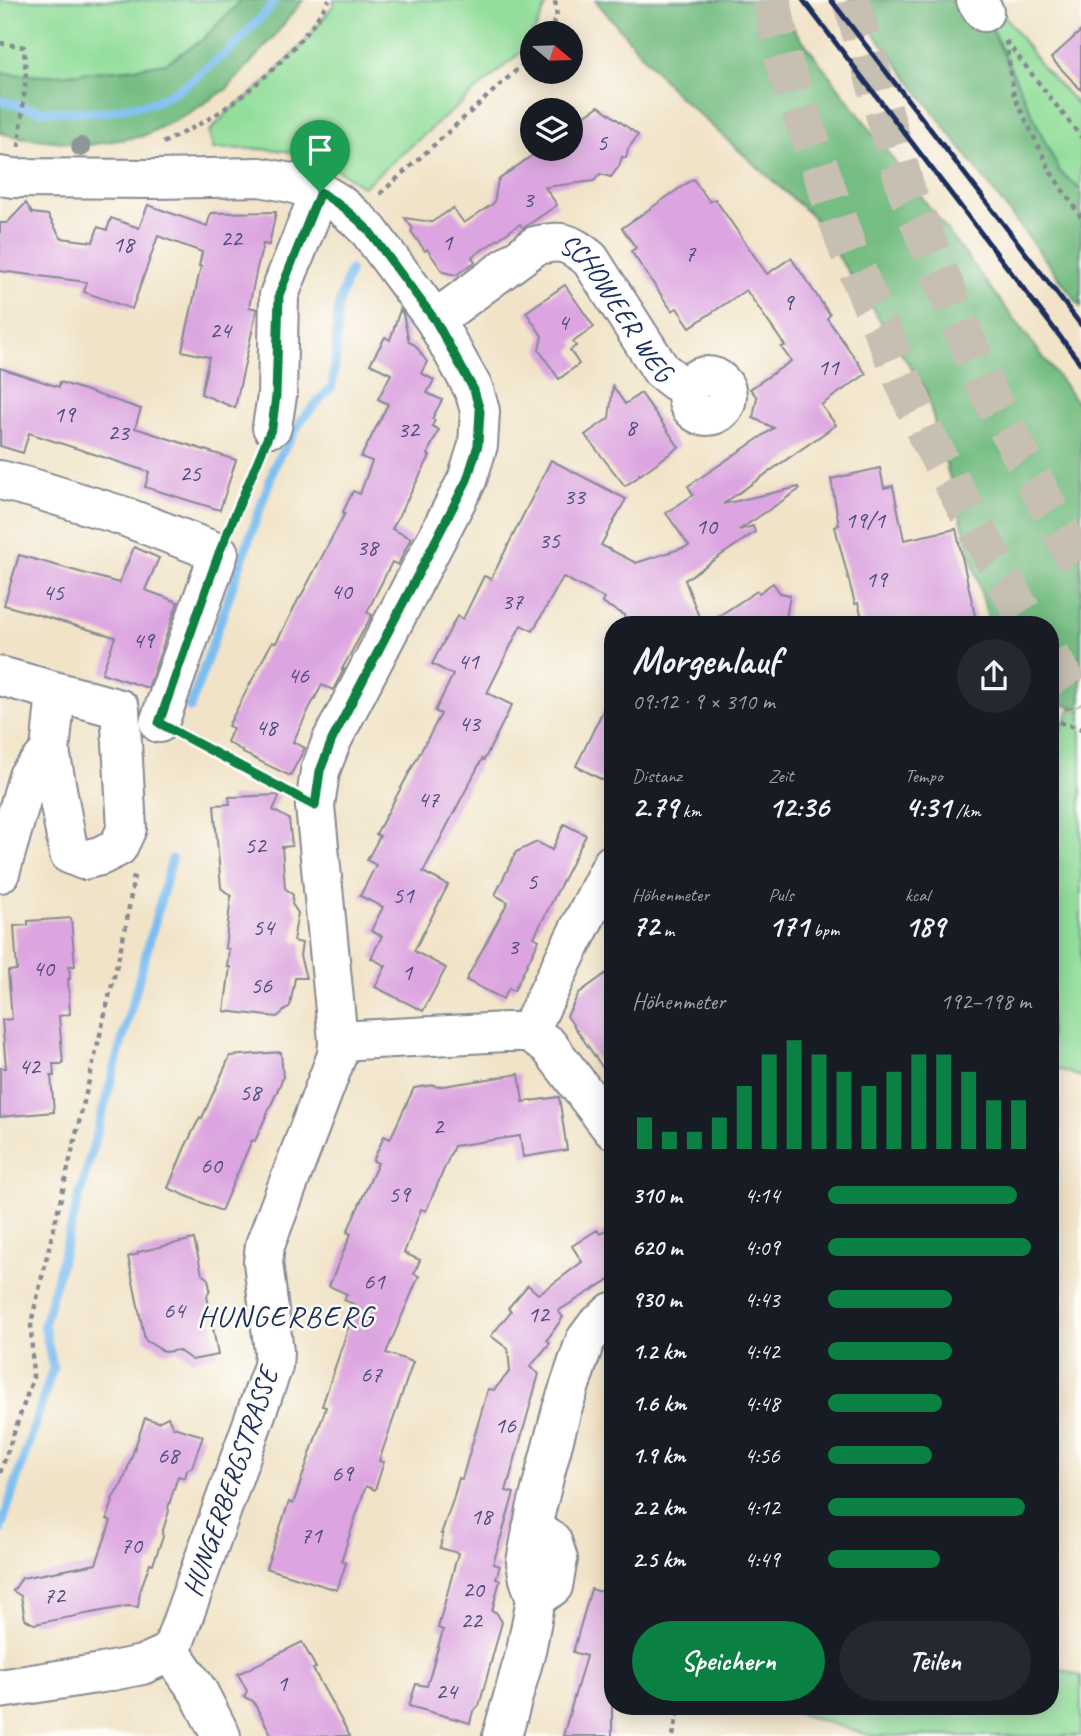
<!DOCTYPE html>
<html lang="de">
<meta charset="utf-8">
<style>
body{margin:0;font-family:Caveat,sans-serif;background:#242831;color:#f1f3f6;height:100vh;display:flex;flex-direction:column;font-size:26px;white-space:nowrap}
*{box-sizing:border-box;margin:0}
p{font-size:23px;color:#9ea1a6}
.icon{flex:none;width:38px;height:38px;fill:none;stroke:currentColor;stroke-width:2;stroke-linecap:round;stroke-linejoin:round}
.map{position:relative;flex:1;overflow:hidden}
.side{position:absolute;left:604px;top:616px;width:455px;height:1099px;display:flex;flex-direction:column;background:#171b24;border-radius:28px;box-shadow:0 4px 18px #0003}
.side>*{flex:none}
.needle{width:46px;rotate:109deg}
.controls{position:absolute;left:520px;top:21px;display:grid;gap:14px}
.controls a{display:grid;place-items:center;width:63px;height:63px;border-radius:50%;background:#171b24;box-shadow:0 4px 18px #0003;font-size:35px}
.pin{position:absolute;display:grid;place-items:center;width:60px;height:60px;color:#fff;margin:-72px -30px;border-radius:50% 50% 50% 0;rotate:-45deg;box-shadow:0 0 7px #0007}
.pin .icon{rotate:45deg}
.round{display:grid;place-items:center;flex:none;width:74px;height:74px;border-radius:37px;background:#242831}
.summary{display:flex;align-items:center;justify-content:space-between;height:119px;padding:0 28px}
h1{font-size:38px;font-weight:700;line-height:52px}
.metrics{display:grid;grid-template-columns:repeat(3,1fr);gap:10px;height:119px;padding:7px 28px}
.metrics div{display:grid;align-content:center}
.metrics b{font-size:30px;font-weight:700}
.metrics small{font-size:19px;font-weight:400}
.metrics p{font-size:19px}
.chart{height:196px;padding:14px 28px}
.chart p{display:flex;justify-content:space-between}
.chart svg{width:100%;height:126px;margin-top:7px;stroke:#0b8043;stroke-width:6}
.cta{display:flex;gap:14px;margin-top:auto;padding:14px 28px}
.cta a{flex:1;height:80px;border-radius:42px;background:#0b8043;color:#fff;font-size:28px;font-weight:700;line-height:80px;text-align:center}
.cta a+a{background:#242831;color:#f1f3f6}
ul{padding:0 28px;list-style:none;font-size:23px}
li{display:grid;grid-template-columns:112px 84px 1fr;align-items:center;height:52px}
li i{height:18px;border-radius:9px;background:#0b8043}
.map>svg:first-child{display:block}
</style>
<div class="map">
<svg width="1081" height="1736" viewBox="0 0 1081 1736">
<rect width="100%" height="100%" fill="#fdfcf7"/>
<filter id="ink" filterUnits="userSpaceOnUse"><feTurbulence type="fractalNoise" baseFrequency=".0143" numOctaves="2"/><feDisplacementMap in="SourceGraphic" scale="14" xChannelSelector="R" yChannelSelector="G"/><feConvolveMatrix kernelMatrix="1 2 1 2 8 2 1 2 1" color-interpolation-filters="sRGB"/></filter>
<filter id="wash" filterUnits="userSpaceOnUse"><feTurbulence type="fractalNoise" baseFrequency=".00686" numOctaves="4" result="noise"/><feDisplacementMap in="SourceGraphic" scale="28" xChannelSelector="R" yChannelSelector="G"/><feGaussianBlur stdDeviation="1.57" result="paint"/><feColorMatrix in="noise" values="0 0 0 0 0 0 0 0 0 0 0 0 0 0 0 0 0 1.4 0 .05"/><feComposite in="paint" operator="in"/></filter>
<g filter="url(#wash)">
<rect width="100%" height="100%" fill="#f1e3c7"/>
<g fill="#93de9b" stroke="#57867c" stroke-width="2">
<path d="M0,0H240L234,8L202,40L166,63L130,69L42,76L0,73Z"/>
<path d="M334,0H546L547,4L534,33H532L527,47L363,187C353,180 342,172 331,166C295,145 253,149 213,149L209,132L229,111L268,81L303,44L333,6Z"/>
<path d="M993,0L1043,68L1081,108V190L1059,171L984,12Z"/>
<path d="M1072,707L1081,710V1077L1050,1066V753Z"/>
<path d="M1050,1666L1081,1676V1736H871L774,1706H1050Z"/>
</g>
<g fill="#76bd83" stroke="#487670" stroke-width="2">
<path d="M240,0H303L271,40L227,89L182,117L143,136L89,145L19,137L0,133V73L42,76L130,69L166,63L202,40L234,8Z"/>
<path d="M595,0H772L1081,407V710L1057,702L1050,697V625H990L926,391L811,215L675,93Z"/>
<path d="M849,0H978L1059,171L1081,190V307Z"/>
</g>
<g fill="none" stroke-linecap="round" stroke-linejoin="round">
<g stroke="#7bbef1" stroke-width="9">
<path d="M0,101L42,111L102,112L155,102L184,86L230,50L268,10L275,0"/>
<path d="M190,708L277,460L303,418L332,386L336,355L338,307L350,270"/>
<path d="M0,1531L53,1368L44,1325L172,859"/>
</g>
</g>
<g id="blocks">
<g fill="#dca4e0">
<path d="M1081,31V90L1051,58Z"/>
<path d="M599,106L638,135L628,149L626,158L622,157L619,166L611,177L600,174L594,181L545,187L557,205L525,227L523,228L520,224L472,257L475,262L456,275L443,272L427,249L425,251L411,231L413,229L405,218L432,222L453,208L464,223L494,203L498,180L541,149H570V125Z"/>
<path d="M693,179L710,202L715,199L767,274L791,258L830,315L827,318L866,374L821,405L836,425L723,504L799,487L800,489L739,530L753,526L755,532L685,580L702,625H638L624,618L625,615L602,603L604,598L563,577L533,631L521,625L487,693L512,705L484,760L482,759L423,872L448,885L414,951L446,968L423,1011L375,987L386,966L371,958L382,936L371,931L383,907L360,896L376,865L367,860L380,836L376,834L441,714L435,711L453,675L432,664L457,616L463,619L484,576L491,579L551,460L626,499L601,545L636,563L689,546L666,513L693,495L688,486L774,428L753,418L757,397L750,389L791,361L781,347L785,346L746,290L690,327L677,308L672,311L631,251L636,248L622,228Z"/>
<path d="M26,203L32,213L48,215L61,238L93,242L98,227L107,230L111,218L139,228L148,205L207,226L211,213L276,212L269,245L263,244L257,268L249,307L257,309L235,408L201,394L209,357L182,351L201,266H199L202,252L158,236L132,309L84,292L87,282L0,271V223H7Z"/>
<path d="M565,285L594,327L573,342L576,346L570,350L579,364L559,379L539,350L542,336L526,312Z"/>
<path d="M400,310L403,314L409,342L415,345L427,362L421,373L434,380L427,393L442,400L432,419L435,420L432,426L439,430L430,448L428,455L430,456L392,529L411,538L398,565L392,562L367,612L372,615L342,669H344L333,690L322,685L309,709L293,742L305,748L290,776L243,753V751L227,742L233,728L228,726L272,642L276,643L299,598H300L345,513L343,512L353,491L360,494L372,461L361,457L388,404L378,399L391,374L370,364L385,337L390,340Z"/>
<path d="M0,368L59,387L60,382L141,409L135,428L236,460L220,510L145,487L149,472L29,433L23,453L0,446Z"/>
<path d="M613,386L625,404L641,393L679,447L640,475L639,474L638,477L625,486L585,435L609,418Z"/>
<path d="M880,468L884,488L893,486L904,540L956,529L977,625H864L858,603L855,604L835,527L839,525L831,479Z"/>
<path d="M134,547L159,558L145,590L178,602L148,688L102,673L115,637L4,605L19,555L119,583Z"/>
<path d="M773,583L780,593L790,595L785,625H705L757,591L759,593Z"/>
<path d="M612,692V785L576,766Z"/>
<path d="M280,795L273,810L289,819L292,846L282,847L285,888L293,895L292,904L298,913L293,941L302,943L300,956L306,978H295L290,1006L277,1017L224,1011L230,967H227L229,949L225,948L231,896L221,888L214,805L230,804L229,797Z"/>
<path d="M564,824L586,835L534,937L539,940L514,991L509,988L503,999L466,980L508,902L495,895L516,852L537,842L552,850Z"/>
<path d="M71,918L75,966H69L70,979H68L70,1014L59,1016L63,1064H53L54,1076H51L54,1112L0,1117V1068H6L2,1020L12,1019L8,971L17,970L14,926L28,925V921Z"/>
<path d="M612,969V1081L567,1016L579,993Z"/>
<path d="M281,1052L283,1078L255,1141L252,1140L221,1211L168,1188L185,1147L200,1117L202,1118L230,1056Z"/>
<path d="M519,1074L523,1102L559,1097L567,1150L523,1157L520,1136L454,1146L426,1211L421,1209L404,1253L420,1260L414,1274L419,1276L386,1353L413,1362L379,1461L384,1462L375,1490L366,1486L341,1561L346,1563L337,1590L266,1568L289,1502L293,1504L326,1407L322,1406L356,1305L344,1300L347,1294L329,1286L351,1234L347,1232L378,1163L373,1161L384,1136L390,1139L414,1088L434,1085L437,1087Z"/>
<path d="M612,1225V1278L558,1311L563,1317L547,1340L550,1343L530,1367L539,1374L506,1491L514,1493L493,1564L500,1566L496,1579L500,1580L492,1611L496,1612L502,1622L479,1706L473,1711L470,1723L409,1706L416,1684L427,1686L443,1630L438,1628L458,1553L440,1548L443,1534H441L453,1500L459,1478L462,1479L488,1389L494,1390L510,1371L508,1349L491,1336L511,1311L508,1308L528,1285L538,1294L554,1283L582,1262L572,1246L597,1230L600,1234Z"/>
<path d="M194,1239L202,1274L208,1278L210,1289L207,1296L218,1355L192,1360L178,1350L165,1352L145,1340L128,1257L138,1254V1252Z"/>
<path d="M168,1417L173,1427L203,1436L192,1467L187,1470L185,1478L178,1476L168,1508L169,1511L162,1533L163,1537L153,1564L150,1563L140,1591L138,1607L128,1606L34,1624L25,1619L21,1596L13,1591L22,1578L96,1564L111,1521L107,1519L113,1501L112,1499L123,1482L145,1418L158,1422Z"/>
<path d="M591,1589L612,1595V1736H563L586,1656L573,1652Z"/>
<path d="M302,1642L316,1668L313,1669L350,1736H272L253,1701L244,1697L247,1691L238,1674Z"/>
</g>
</g>
</g>
<g filter="url(#ink)">
<use href="#blocks" fill-opacity="0" stroke="#868992" stroke-width="2"/>
<g fill="none" stroke-linecap="round" stroke-linejoin="round">
<g stroke="#c6bfb2" stroke-width="38" stroke-dasharray="38 19" stroke-linecap="butt">
<path d="M772,0L784,63L848,250L926,434L1018,605L1031,625"/>
<path d="M851,0L907,192L986,388L1081,570"/>
<path d="M1050,655L1081,705"/>
</g>
<g stroke="#868992" stroke-width="42">
<g id="minor">
<path d="M976,0L984,12"/>
<path d="M0,176L13,178L155,179L260,177L291,183L320,192L338,203L356,218L369,231L435,320L474,390L480,411L478,445L467,480L332,740L320,771L315,806L338,1041L337,1055L265,1245L263,1262L274,1352L273,1366L171,1652L142,1665L102,1673L0,1689"/>
<path id="s1" d="M435,320L535,246C562,239 568,242 590,259L661,370L675,381L690,388"/>
<circle cx="707" cy="396" r="20"/>
<path d="M272,427L277,396L279,295L320,192"/>
<path d="M0,480L32,488L123,516L219,553L159,723"/>
<path d="M0,676L120,709L127,828L118,847L100,856L83,860L69,854L50,751L56,692"/>
<path d="M0,873L28,776L50,751"/>
<path d="M529,1032L566,955L612,864"/>
<path d="M338,1041L506,1032H529L548,1045L612,1129"/>
<path d="M532,1528L552,1541L558,1559L553,1586L536,1599"/>
<path d="M171,1652L198,1691L221,1736"/>
<path d="M502,1736L526,1651L536,1599L529,1579L526,1562L536,1510L547,1466L562,1409L585,1341L596,1326L612,1312"/>
</g>
</g>
<g stroke="#868992" stroke-width="4.5" stroke-dasharray="5 5" stroke-linecap="butt">
<path d="M547,33L557,18L555,0"/>
<path d="M1006,41L1014,96L1052,174L1081,217"/>
<path d="M1006,41L1081,137"/>
<path d="M0,43L24,47L26,77L19,147"/>
<path d="M163,143C180,134 199,125 215,115C258,87 303,44 329,0"/>
<path d="M380,194L532,56"/>
<path d="M231,523L259,457"/>
<path d="M1050,719L1081,729"/>
<path d="M1050,735L1056,721"/>
<path d="M188,738L283,789"/>
<path d="M0,1473L33,1378L31,1323L126,926L134,875"/>
<path d="M673,1736L679,1706"/>
</g>
<use href="#minor" stroke="#fff" stroke-width="38"/>
<g stroke="#1b2f5e" stroke-width="5">
<path d="M803,0L1081,364"/>
<path d="M831,0L1081,325"/>
</g>
</g>
<circle fill="#8c9896" cx="81" cy="147" r="10"/>
</g>
<g fill="none" stroke-linecap="round" stroke-linejoin="round" filter="url(#ink)">
<g stroke="#fff" stroke-width="14">
<path id="route" d="M320,192C338,203 354,215 369,231L435,320L474,390L480,411L478,445L467,480L332,740L320,771L315,806L159,723L219,553L272,427L276,396L279,295Z"/>
</g>
<use href="#route" stroke="#0b8043" stroke-width="9"/>
</g>
<g text-anchor="middle" dominant-baseline="central" stroke-width="5" stroke-linejoin="round" paint-order="stroke">
<g font-size="24" fill="#4b4c7e">
<text x="602" y="142">5</text>
<text x="528" y="199">3</text>
<text x="231" y="238">22</text>
<text x="447" y="242">1</text>
<text x="123" y="244">18</text>
<text x="690" y="253">7</text>
<text x="788" y="302">9</text>
<text x="563" y="322">4</text>
<text x="220" y="330">24</text>
<text x="828" y="367">11</text>
<text x="64" y="414">19</text>
<text x="631" y="427">8</text>
<text x="408" y="429">32</text>
<text x="118" y="432">23</text>
<text x="190" y="473">25</text>
<text x="574" y="496">33</text>
<text x="865" y="520">19/1</text>
<text x="706" y="526">10</text>
<text x="549" y="540">35</text>
<text x="367" y="547">38</text>
<text x="876" y="579">19</text>
<text x="341" y="591">40</text>
<text x="53" y="592">45</text>
<text x="512" y="601">37</text>
<text x="143" y="640">49</text>
<text x="468" y="661">41</text>
<text x="298" y="675">46</text>
<text x="469" y="723">43</text>
<text x="266" y="727">48</text>
<text x="428" y="799">47</text>
<text x="255" y="845">52</text>
<text x="532" y="881">5</text>
<text x="403" y="895">51</text>
<text x="263" y="927">54</text>
<text x="513" y="946">3</text>
<text x="43" y="968">40</text>
<text x="407" y="972">1</text>
<text x="261" y="985">56</text>
<text x="29" y="1066">42</text>
<text x="250" y="1092">58</text>
<text x="438" y="1126">2</text>
<text x="211" y="1165">60</text>
<text x="399" y="1194">59</text>
<text x="374" y="1281">61</text>
<text x="174" y="1310">64</text>
<text x="538" y="1314">12</text>
<text x="371" y="1374">67</text>
<text x="505" y="1425">16</text>
<text x="168" y="1455">68</text>
<text x="342" y="1473">69</text>
<text x="481" y="1516">18</text>
<text x="311" y="1535">71</text>
<text x="131" y="1545">70</text>
<text x="473" y="1589">20</text>
<text x="54" y="1595">72</text>
<text x="471" y="1620">22</text>
<text x="282" y="1683">1</text>
<text x="446" y="1691">24</text>
</g>
<g font-size="28" fill="#1b2f5e" stroke="#fdfcf7">
<text stroke="none"><textPath href="#s1" startOffset="238">SCHOWEER WEG</textPath></text>
<text transform="translate(230 1482) rotate(-71)">HUNGERBERGSTRASSE</text>
</g>
<g font-size="30" letter-spacing="2" fill="#1b2f5e" stroke="#fdfcf7">
<text x="286" y="1316">HUNGERBERG</text>
</g>
</g>
</svg>
<div class="controls">
<a><svg class="needle" viewBox="-14 -14 28 28"><path d="M0-13l5 13h-10z" fill="#e53935"/><path d="M0 13l5-13h-10z" fill="#9ea1a6"/></svg></a>
<a><svg class="icon" aria-label="layers" viewBox="0 0 24 24"><path d="M12 4l9 5-9 5-9-5zM3 14l9 5 9-5"/></svg></a>
</div>
<div class="pin" style="left:320px;top:192px;background:#1e9e55"><svg class="icon" aria-label="arrive" viewBox="0 0 24 24"><path d="M6 21V4h12l-3 4 3 4H6"/></svg></div>
<section class="side">
<div class="summary"><div><h1>Morgenlauf</h1><p>09:12 · 9 × 310 m</p></div><a class="round"><svg class="icon" aria-label="share" viewBox="0 0 24 24"><path d="M12 15V3M7 8l5-5 5 5M5 13v7h14v-7"/></svg></a></div>
<div class="metrics">
<div><p>Distanz</p><b>2.79<small> km</small></b></div>
<div><p>Zeit</p><b>12:36</b></div>
<div><p>Tempo</p><b>4:31<small> /km</small></b></div>
</div>
<div class="metrics">
<div><p>Höhenmeter</p><b>72<small> m</small></b></div>
<div><p>Puls</p><b>171<small> bpm</small></b></div>
<div><p>kcal</p><b>189</b></div>
</div>
<div class="chart"><p><span>Höhenmeter</span>192–198 m</p>
<svg viewBox="0 0 160 44" preserveAspectRatio="none"><path d="M5 44V33M15 44V38M25 44V38M35 44V33M45 44V22M55 44V11M65 44V6M75 44V11M85 44V17M95 44V22M105 44V17M115 44V11M125 44V11M135 44V17M145 44V27M155 44V27"/></svg>
</div>
<ul>
<li><b>310 m</b>4:14<i style="width:93%"></i></li>
<li><b>620 m</b>4:09<i style="width:100%"></i></li>
<li><b>930 m</b>4:43<i style="width:61%"></i></li>
<li><b>1.2 km</b>4:42<i style="width:61%"></i></li>
<li><b>1.6 km</b>4:48<i style="width:56%"></i></li>
<li><b>1.9 km</b>4:56<i style="width:51%"></i></li>
<li><b>2.2 km</b>4:12<i style="width:97%"></i></li>
<li><b>2.5 km</b>4:49<i style="width:55%"></i></li>
</ul>
<div class="cta"><a>Speichern</a><a>Teilen</a></div>
</section>
</div>
